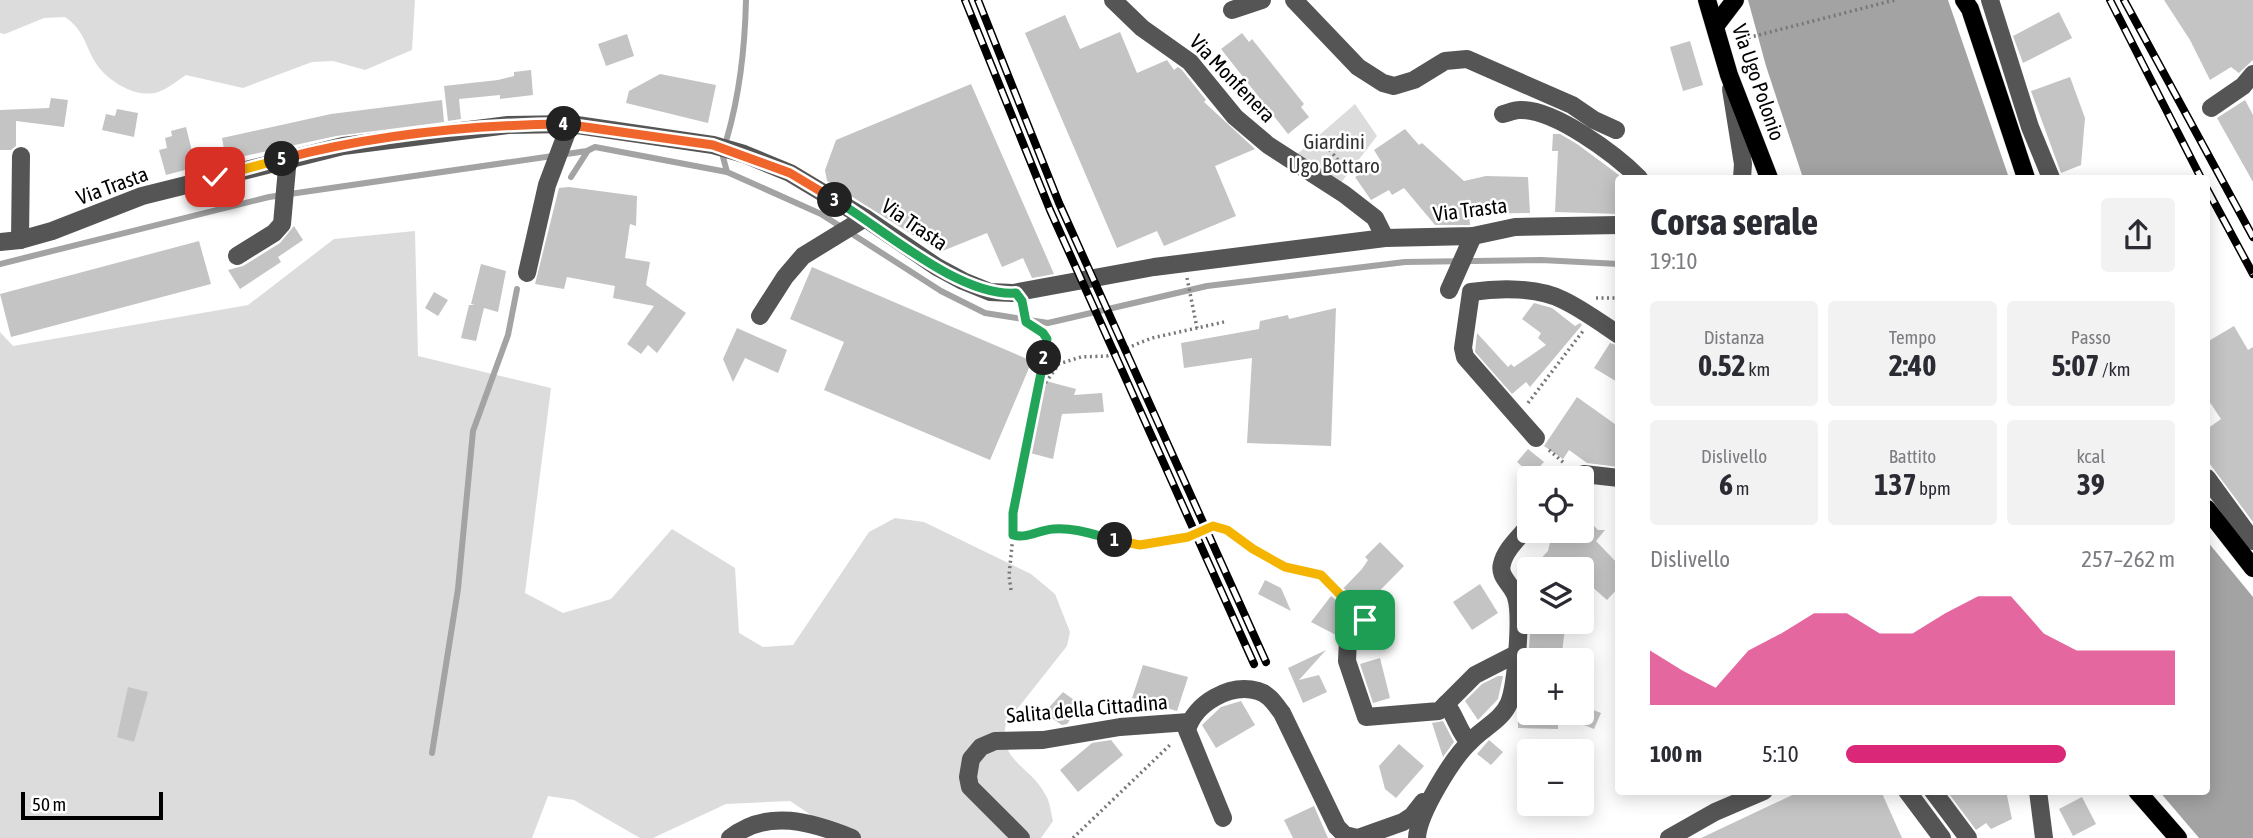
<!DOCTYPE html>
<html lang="it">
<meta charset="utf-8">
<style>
body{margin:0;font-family:"Asap Condensed",sans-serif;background:#f2f2f3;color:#2b2b33;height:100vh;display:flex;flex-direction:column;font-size:26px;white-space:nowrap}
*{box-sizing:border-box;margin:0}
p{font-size:23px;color:#7c7c81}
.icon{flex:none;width:38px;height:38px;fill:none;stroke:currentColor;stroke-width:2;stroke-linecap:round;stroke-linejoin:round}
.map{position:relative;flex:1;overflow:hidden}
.panel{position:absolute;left:1615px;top:175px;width:595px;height:620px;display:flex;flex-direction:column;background:#fff;border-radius:7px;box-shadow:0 4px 18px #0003}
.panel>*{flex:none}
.buttons{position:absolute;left:1517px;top:466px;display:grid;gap:14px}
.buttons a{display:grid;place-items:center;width:77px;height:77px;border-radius:7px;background:#fff;box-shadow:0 4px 18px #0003;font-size:35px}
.scale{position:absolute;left:21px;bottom:18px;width:142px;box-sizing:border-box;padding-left:7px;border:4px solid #000;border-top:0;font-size:19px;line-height:24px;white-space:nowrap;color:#000;-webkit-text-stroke:5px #fff;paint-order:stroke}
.pin{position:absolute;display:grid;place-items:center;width:60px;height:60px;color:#fff;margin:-30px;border-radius:14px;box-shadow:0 4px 10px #0006}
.km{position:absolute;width:35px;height:35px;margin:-18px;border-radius:50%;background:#222;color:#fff;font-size:19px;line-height:35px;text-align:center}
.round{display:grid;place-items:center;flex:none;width:74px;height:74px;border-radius:7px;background:#f2f2f3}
.overview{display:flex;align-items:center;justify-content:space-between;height:119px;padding:0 35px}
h1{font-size:38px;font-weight:700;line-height:52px}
.figures{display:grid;grid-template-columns:repeat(3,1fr);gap:10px;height:119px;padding:7px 35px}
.figures div{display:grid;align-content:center;border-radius:7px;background:#f2f2f3;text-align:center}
.figures b{font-size:30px;font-weight:700}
.figures small{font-size:19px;font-weight:400}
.figures p{font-size:19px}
.chart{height:196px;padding:14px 35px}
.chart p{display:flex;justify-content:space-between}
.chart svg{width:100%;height:126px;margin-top:7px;fill:#db2777;opacity:.7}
ul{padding:0 35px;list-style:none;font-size:23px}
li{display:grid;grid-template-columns:112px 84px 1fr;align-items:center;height:52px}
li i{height:18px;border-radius:9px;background:#db2777}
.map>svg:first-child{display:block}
</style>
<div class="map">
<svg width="2253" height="838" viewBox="0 0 2253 838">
<rect width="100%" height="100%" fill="#fff"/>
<g fill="#dcdcdc">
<path d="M0,0H415L412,50L365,70L333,61L312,62L243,88L186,75C178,80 168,89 158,92C137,99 109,82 97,65C84,45 86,32 65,17L44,18L5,34L0,33Z"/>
<path d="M1355,104L1377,136L1340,184L1294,157Z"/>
<path d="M415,231L418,356L551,388L525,593L563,613L611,599L672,529L735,568L739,633L763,647L793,645L869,532L895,518L924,522L1031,574L1055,594L1070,632L1067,646L1006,723C998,762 1030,765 1045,794C1050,801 1051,813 1053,821L1041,838H841L838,833L790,801L726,804L653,838H640L574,800L548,796L532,838H0V332L13,346L248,305L334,239Z"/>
</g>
<g fill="#a3a3a3">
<path d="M1748,0H1948L2009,178H1803L1766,66Z"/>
<path d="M2207,541L2253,597V838H2199L2159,791H2207Z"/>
</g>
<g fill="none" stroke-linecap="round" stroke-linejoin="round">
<g stroke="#a3a3a3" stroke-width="6">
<path d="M727,138C740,93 745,46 746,0"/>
<path d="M723,157L727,172"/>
<path d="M571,177L587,152"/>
<path d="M0,264L269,197L587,151L595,147L727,172L821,214L941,291L985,313L1048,323L1207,286L1405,262L1541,260L1619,264"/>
<path d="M432,753L458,589L473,431L508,335L517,289"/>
</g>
</g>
<g fill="#c4c4c4">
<path d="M2164,0H2253V60L2239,73L2231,67L2210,80L2190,40Z"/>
<path d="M2059,12L2072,38L2023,63L2013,36Z"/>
<path d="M1065,15L1080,49L1120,32L1137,73L1167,60L1174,70L1178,67L1182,70L1206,100L1204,102L1255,149L1215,166L1236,216L1164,246L1157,231L1117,248L1025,33Z"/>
<path d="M1242,33L1249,42L1252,39L1304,104L1301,107L1309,117L1288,134L1221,49Z"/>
<path d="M627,34L634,56L606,66L598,44Z"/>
<path d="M1690,41L1703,85L1683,91L1670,47Z"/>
<path d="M531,70L533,95L500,99V95L459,99L461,119L448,121L444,86L498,80L514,76V72Z"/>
<path d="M660,74L716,85L708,123L626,103L629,91Z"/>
<path d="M2070,77L2085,118L2081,165L2061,173L2031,91Z"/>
<path d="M971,84L1054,274L1032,278L1023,258L1002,267L987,233L940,252L827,181L825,170L836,140Z"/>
<path d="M51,98L68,100L64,127L16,121V146L11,150H0V110L49,108Z"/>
<path d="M442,100L444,122L336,136L226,160L222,138L331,114Z"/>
<path d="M2245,100L2253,115V182L2217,118Z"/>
<path d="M117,109L138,113L134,137L102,130L106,114L115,116Z"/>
<path d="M186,127L196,167L166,175L159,150L167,148L165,138L172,136L171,131Z"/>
<path d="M1405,129L1419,145L1422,143L1464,181L1486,176L1528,177L1530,213L1469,214L1470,225H1435L1404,188L1392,195L1389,190L1371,200L1355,177L1382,163L1374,150Z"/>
<path d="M1553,134H1560L1577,144L1619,175V214L1555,212L1558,151H1552Z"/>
<path d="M569,187L637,196L636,226L630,224L625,258L650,262L646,285L686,313L657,353L648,345L641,354L627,344L654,306L613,298L615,286L567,277L564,289L535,284L559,188Z"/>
<path d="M294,226L303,240L278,257L281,262L240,289L228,270L243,266L280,243Z"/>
<path d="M199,241L211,284L11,337L0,294Z"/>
<path d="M481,264L506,271L498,312L484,308L476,341L461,338L469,305H475L471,304Z"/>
<path d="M812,267L1032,361L990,460L824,390L844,342L790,319Z"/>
<path d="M434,292L448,300L438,316L425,308Z"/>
<path d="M1534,303L1552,308L1575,326L1580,323L1582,325L1530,387L1526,382L1512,394L1475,352L1477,333L1508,367L1511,364L1514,367L1546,345L1538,338L1541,333L1522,319Z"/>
<path d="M1336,308L1331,446L1247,443L1252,358L1184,368L1181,343L1259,329L1260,321L1288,315L1289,319Z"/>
<path d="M2234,326L2248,350L2253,347V522L2207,460V429L2221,419L2207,398V342Z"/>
<path d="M737,328L787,350L778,373L745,358L733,382L723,359Z"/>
<path d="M1610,343L1619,346V383L1594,368Z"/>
<path d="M1046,381L1076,389L1074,395L1102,393L1104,412L1062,414L1053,459L1030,453Z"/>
<path d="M1577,397L1619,427V467L1587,463L1569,450L1563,459L1544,446Z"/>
<path d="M1528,449L1544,462L1532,475L1517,462Z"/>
<path d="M1582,514L1598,530H1605L1596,541L1619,565V587L1607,600L1582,578V569H1531L1548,551L1553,530H1582Z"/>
<path d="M1380,542L1404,566L1336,635L1311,622L1331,596L1334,598L1362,569L1368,560L1365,557Z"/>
<path d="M1265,580L1281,588L1291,611L1258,594Z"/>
<path d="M1480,584L1498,613L1472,630L1453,602Z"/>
<path d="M1531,621H1566L1561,660H1528Z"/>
<path d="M1326,650L1299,680L1319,675L1327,692L1303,703L1288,668Z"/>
<path d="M1380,658L1390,698L1373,703L1360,664Z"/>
<path d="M1143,665L1188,677L1177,711L1132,698Z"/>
<path d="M1498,676H1503L1498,699L1478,720L1465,701L1482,684Z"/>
<path d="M128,687L148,692L134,742L117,737Z"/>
<path d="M1063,692L1081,705L1067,724L1062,725L1044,713Z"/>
<path d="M1241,701L1255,725L1216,748L1202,725L1221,707Z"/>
<path d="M1586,707L1601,713L1594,729L1579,723Z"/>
<path d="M1518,712H1558V729L1518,728Z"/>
<path d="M1443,721L1454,742L1443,757L1432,723Z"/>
<path d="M1111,740L1123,755L1078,792L1060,770L1092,743Z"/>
<path d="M1489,740L1503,752L1491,765L1477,754Z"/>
<path d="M1399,744L1424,766L1396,798L1385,789L1379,766Z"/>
<path d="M1801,791H1881L1902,838H1701Z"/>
<path d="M1947,791H2006L2012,819L1991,829L1986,823L1976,830Z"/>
<path d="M2082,797L2096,824L2073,836L2059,809Z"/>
<path d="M1314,806L1328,838H1293L1284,820Z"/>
</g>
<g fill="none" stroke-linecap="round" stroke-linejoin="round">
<g stroke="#dbdbdb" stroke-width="19">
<g id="major">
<path d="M1707,0L1729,75L1769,178"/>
<path d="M1964,0L1970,9L2026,178"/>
<path d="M1716,25L1735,0"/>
<path d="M2207,509L2253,568"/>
<path d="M2137,791L2178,838"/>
</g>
</g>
<g stroke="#777" stroke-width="3.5" stroke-dasharray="2 3.5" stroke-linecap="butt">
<path d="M1741,56L1747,54L1743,39L1895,0"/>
<path d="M1323,141L1348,173"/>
<path d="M1187,278L1197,328"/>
<path d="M1596,298H1619"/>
<path d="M1023,307L1026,322L1047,339L1043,371L1013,513V535L1021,537L1052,529L1080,531L1140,545L1188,537L1213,526L1227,529L1253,549L1285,567L1321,575L1354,608"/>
<path d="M1040,384L1046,382L1059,364L1065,362L1081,357L1107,356L1152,338L1224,322"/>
<path d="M1528,403L1583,331"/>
<path d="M1549,450L1564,463"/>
<path d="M1011,590L1009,576L1013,535"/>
<path d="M1073,838L1172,743"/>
</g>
<g stroke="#555" stroke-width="18">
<path d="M1113,0L1142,28L1190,62L1235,117L1268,145L1344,194L1375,218L1385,238"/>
<path d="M1294,0L1358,67L1383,83L1394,86L1414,80L1445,61L1467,59L1572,105L1594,120L1616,130"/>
<path d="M1990,0L2030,127L2051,178"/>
<path d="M1232,10L1262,0"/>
<path d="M1731,89L1743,164L1742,178"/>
<path d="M2211,108L2243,86L2253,74"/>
<path d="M1503,114C1508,113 1514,110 1519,110C1554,108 1616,155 1639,178"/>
<path d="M20,240L21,156"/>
<path d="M0,242L20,240L52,231L142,196L343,146L508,125L570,124L713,145L744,154L790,173L865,218L937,267L963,281L990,292L1013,293L1154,267L1385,238L1473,236L1515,227L1619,225"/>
<path d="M237,256L274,233L282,224L288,157"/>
<path d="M527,273L547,185L570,124"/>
<path d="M1449,290L1473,236"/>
<path d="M760,316L785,277L803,256L865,218"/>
<path d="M1536,438L1465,357L1463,348L1471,292C1499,288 1537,287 1563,300C1582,309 1601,323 1619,335"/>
<path d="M1575,478L1584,474L1619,478"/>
<path d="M2207,478L2253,541"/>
<path d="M1365,620L1348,639L1347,661L1366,717L1439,711L1475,675L1518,653"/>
<path d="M1446,704C1456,716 1459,733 1469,742"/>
<path d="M1907,791L1942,838"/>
<path d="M1933,791L1968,838"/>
<path d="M2038,791L2044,838"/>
<path d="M1223,818L1187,730C1195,703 1230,683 1258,691C1269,694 1275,704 1282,713L1337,827L1345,835L1357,838"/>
<path d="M730,838C768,808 812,822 852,838"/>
<path d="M1021,838L970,787L968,777L971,759L981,747L995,741L1043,740L1120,727L1189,722"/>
<path d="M1358,838L1403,822L1412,816L1423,802"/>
<path d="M1417,838C1418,814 1453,757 1471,741C1483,728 1502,720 1509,703C1516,685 1522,616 1516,597C1513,585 1498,577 1502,564C1505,549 1521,536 1530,524"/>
<path d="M1669,838L1715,812L1764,791"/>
</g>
<use href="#major" stroke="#000" stroke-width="18"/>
<g stroke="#000" stroke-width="8">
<g id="rail">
<path d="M965,0L1050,210L1254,664"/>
<path d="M978,0L1059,203L1266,662"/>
<path d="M2110,0L2201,178"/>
<path d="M2124,0L2253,237"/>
<path d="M2207,189L2253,274"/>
</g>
</g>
<use href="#rail" stroke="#fff" stroke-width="5" stroke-dasharray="16" stroke-linecap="butt"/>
</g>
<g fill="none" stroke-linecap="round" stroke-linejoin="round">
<g stroke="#fff" stroke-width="14">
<path id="split-1" d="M1115,540L1140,545L1188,537L1213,526L1227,530L1253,549L1285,567L1321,575L1365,620"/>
</g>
<g stroke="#fff" stroke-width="14">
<path id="split-2" d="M1044,358L1013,513V535C1027,539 1039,530 1053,529C1074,527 1095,535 1115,540"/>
</g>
<g stroke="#fff" stroke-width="14">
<path id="split-3" d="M835,200C884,229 959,297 1016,293L1022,301L1026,322L1043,333L1047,339L1044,358"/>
</g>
<g stroke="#fff" stroke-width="14">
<path id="split-4" d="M564,124L713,145L790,173L835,200"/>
</g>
<g stroke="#fff" stroke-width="14">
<path id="split-5" d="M282,159C373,135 471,125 564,124"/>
</g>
<g stroke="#fff" stroke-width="14">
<path id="split-6" d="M215,177L282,159"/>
</g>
<use href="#split-1" stroke="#f5b400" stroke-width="9"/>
<use href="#split-2" stroke="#22a559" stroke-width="9"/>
<use href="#split-3" stroke="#22a559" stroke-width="9"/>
<use href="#split-4" stroke="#f0652b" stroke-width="9"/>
<use href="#split-5" stroke="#f0652b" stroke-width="9"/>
<use href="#split-6" stroke="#f5b400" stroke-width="9"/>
</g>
<g text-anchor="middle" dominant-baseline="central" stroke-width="5" stroke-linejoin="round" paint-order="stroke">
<g font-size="21" fill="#000" stroke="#fff">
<text transform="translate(1233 78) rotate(46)">Via Monfenera</text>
<text transform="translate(1759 82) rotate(71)">Via Ugo Polonio</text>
<text transform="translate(112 185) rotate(-20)">Via Trasta</text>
<text transform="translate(1470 209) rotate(-7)">Via Trasta</text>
<text transform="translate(915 224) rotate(34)">Via Trasta</text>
<text transform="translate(1087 708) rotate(-5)">Salita della Cittadina</text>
</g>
<g font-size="21" fill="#333" stroke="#fff">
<text x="1334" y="141">Giardini<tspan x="1334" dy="24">Ugo Bottaro</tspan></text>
</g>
</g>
</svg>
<div class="buttons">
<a><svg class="icon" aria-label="locate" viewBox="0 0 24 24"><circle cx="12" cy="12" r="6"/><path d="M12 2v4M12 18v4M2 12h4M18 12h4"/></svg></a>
<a><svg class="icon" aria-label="layers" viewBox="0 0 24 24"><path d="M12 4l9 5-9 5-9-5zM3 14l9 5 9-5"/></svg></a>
<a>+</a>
<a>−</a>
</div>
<div class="scale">50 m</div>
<div class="pin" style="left:1365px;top:620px;background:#1e9e55"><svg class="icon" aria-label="arrive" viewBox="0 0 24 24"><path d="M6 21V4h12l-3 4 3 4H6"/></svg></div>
<div class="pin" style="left:215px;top:177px;background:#d93025"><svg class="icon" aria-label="check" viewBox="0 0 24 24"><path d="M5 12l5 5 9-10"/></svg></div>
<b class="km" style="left:1115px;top:540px">1</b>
<b class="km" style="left:1044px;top:358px">2</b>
<b class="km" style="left:835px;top:200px">3</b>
<b class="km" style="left:564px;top:124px">4</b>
<b class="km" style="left:282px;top:159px">5</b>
<section class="panel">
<div class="overview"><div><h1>Corsa serale</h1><p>19:10</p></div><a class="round"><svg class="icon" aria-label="share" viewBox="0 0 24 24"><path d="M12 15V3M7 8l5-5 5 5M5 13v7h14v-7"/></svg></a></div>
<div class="figures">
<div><p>Distanza</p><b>0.52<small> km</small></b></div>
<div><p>Tempo</p><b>2:40</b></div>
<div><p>Passo</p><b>5:07<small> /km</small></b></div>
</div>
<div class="figures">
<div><p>Dislivello</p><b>6<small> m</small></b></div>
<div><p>Battito</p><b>137<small> bpm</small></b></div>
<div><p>kcal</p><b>39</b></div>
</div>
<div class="chart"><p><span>Dislivello</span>257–262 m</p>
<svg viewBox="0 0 160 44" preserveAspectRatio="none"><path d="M0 44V25L10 32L20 38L30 25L40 19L50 12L60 12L70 19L80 19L90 12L100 6L110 6L120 19L130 25L140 25L150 25L160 25V44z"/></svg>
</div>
<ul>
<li><b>100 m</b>5:10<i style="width:67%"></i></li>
</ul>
</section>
</div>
